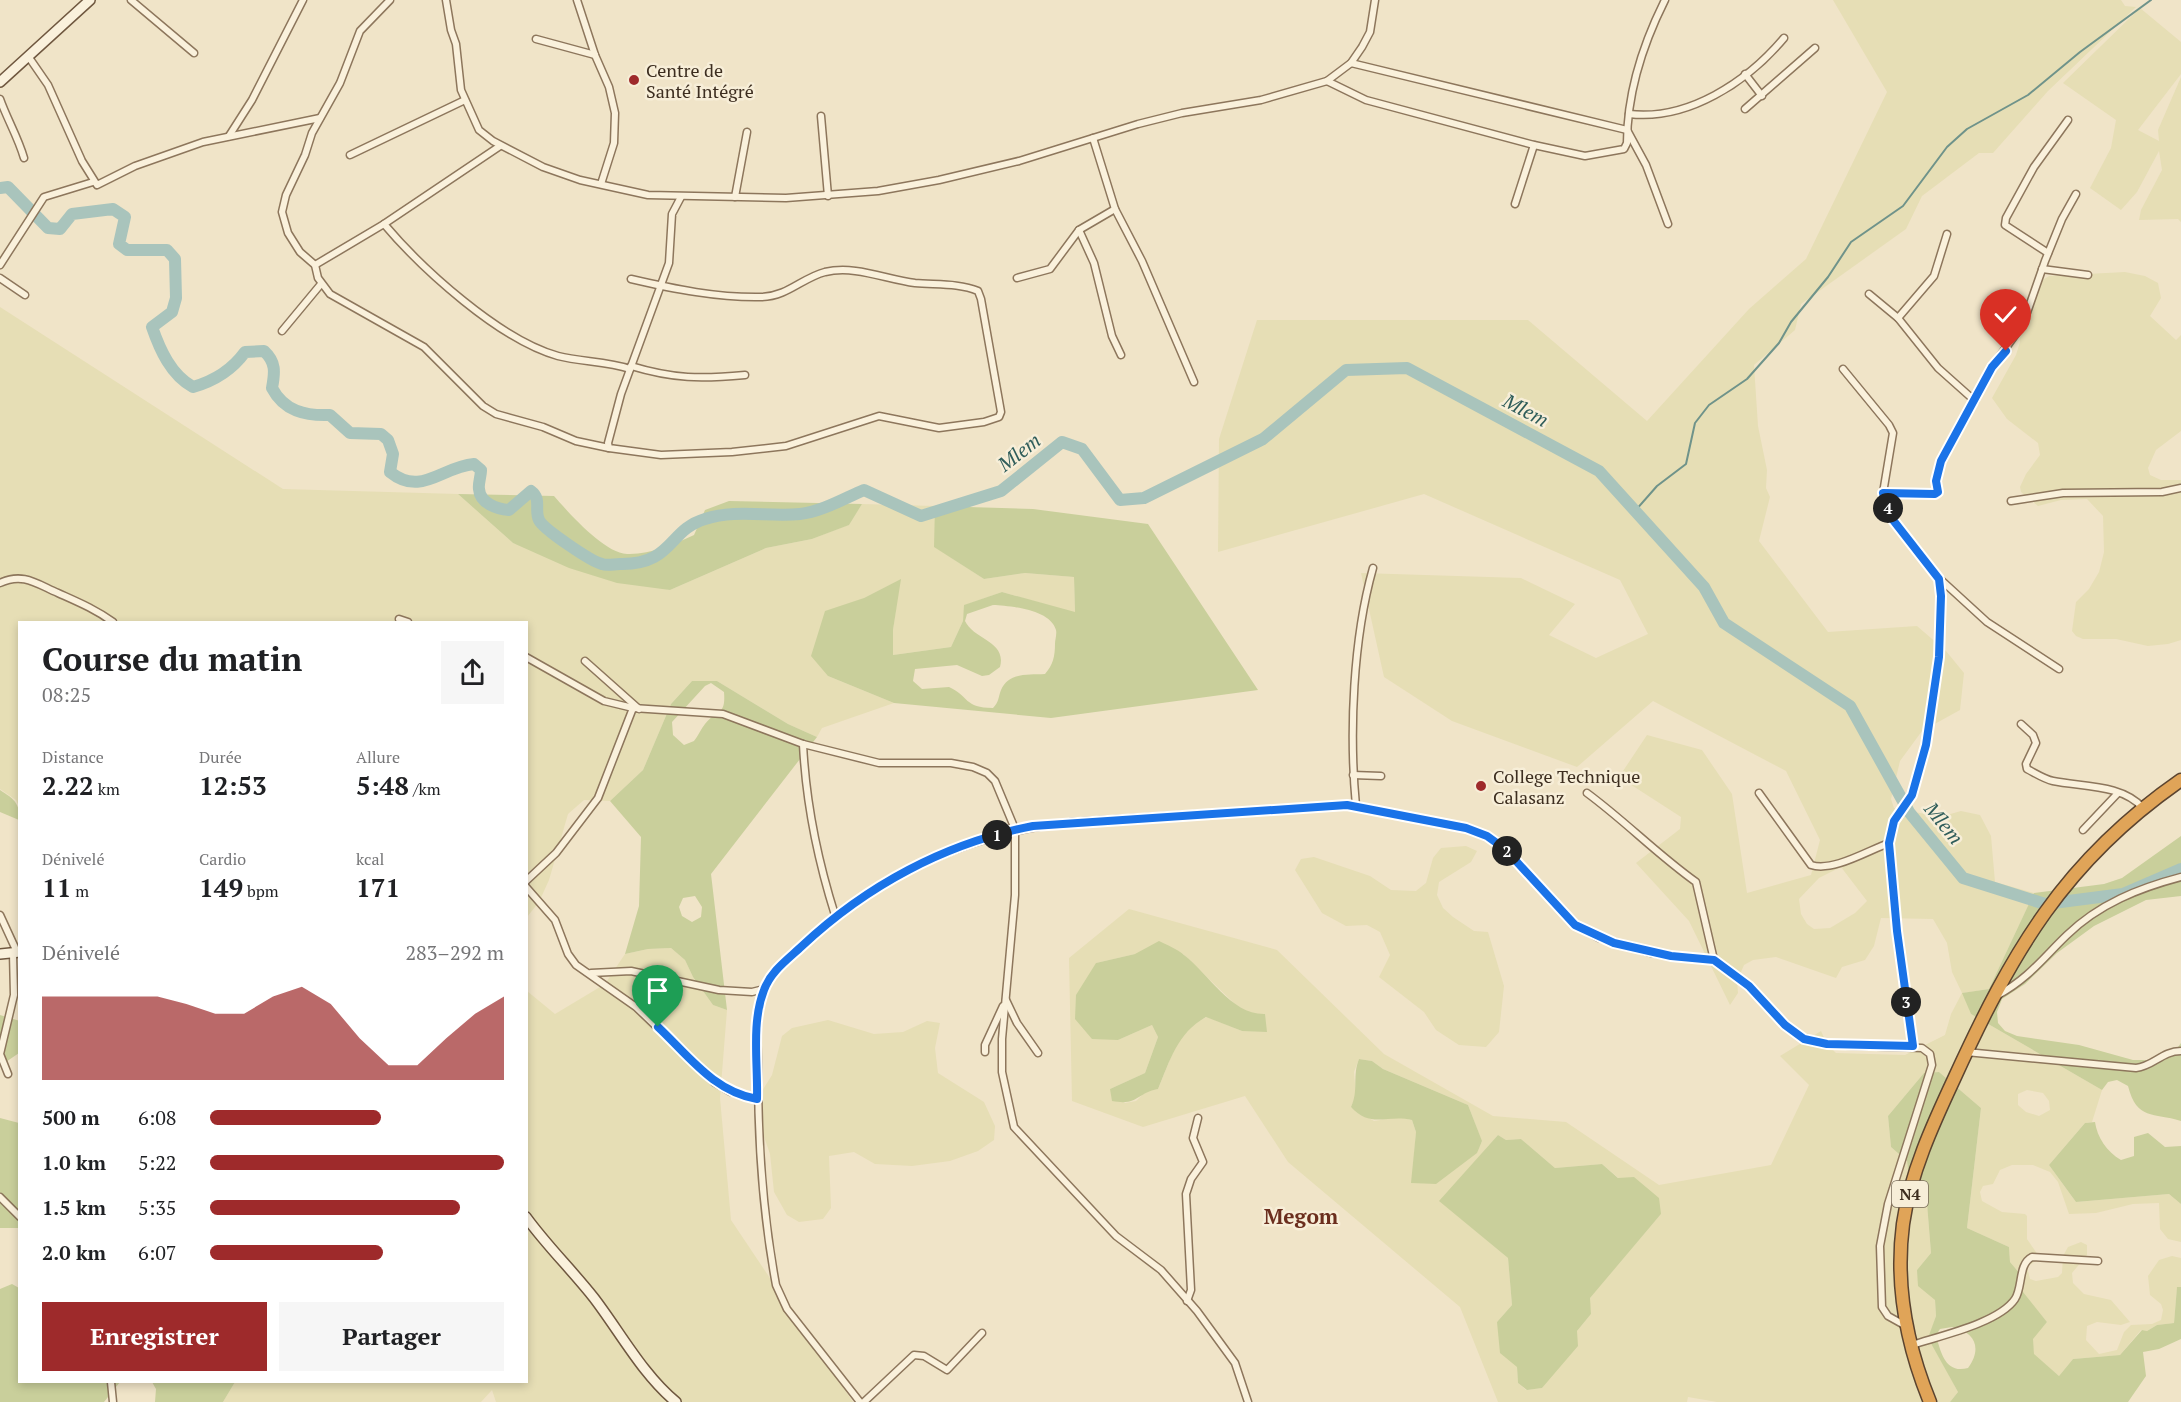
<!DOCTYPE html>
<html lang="fr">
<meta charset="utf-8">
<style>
body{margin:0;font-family:"PT Serif",serif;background:#f6f6f6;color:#202124;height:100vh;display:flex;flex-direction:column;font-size:22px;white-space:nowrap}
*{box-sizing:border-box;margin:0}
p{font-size:20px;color:#757577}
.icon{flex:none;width:33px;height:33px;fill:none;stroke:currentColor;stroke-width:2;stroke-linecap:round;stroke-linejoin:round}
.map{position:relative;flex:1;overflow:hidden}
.sheet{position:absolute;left:18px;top:621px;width:510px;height:762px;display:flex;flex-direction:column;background:#fff;border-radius:0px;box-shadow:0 3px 9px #0003}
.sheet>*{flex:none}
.pin{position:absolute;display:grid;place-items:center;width:51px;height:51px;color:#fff;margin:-62px -26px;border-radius:50% 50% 50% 0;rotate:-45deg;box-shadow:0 0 6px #0007}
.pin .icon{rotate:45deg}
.km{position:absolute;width:30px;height:30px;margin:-15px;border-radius:50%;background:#222;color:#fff;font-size:16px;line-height:30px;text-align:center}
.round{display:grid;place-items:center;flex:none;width:63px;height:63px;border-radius:0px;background:#f6f6f6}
.summary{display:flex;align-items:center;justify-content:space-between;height:102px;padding:0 24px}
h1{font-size:33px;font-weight:700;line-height:45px}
.stats{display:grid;grid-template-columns:repeat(3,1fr);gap:9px;height:102px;padding:6px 24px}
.stats div{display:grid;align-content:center}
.stats b{font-size:26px;font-weight:700}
.stats small{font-size:16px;font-weight:400}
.stats p{font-size:16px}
.chart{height:168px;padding:12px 24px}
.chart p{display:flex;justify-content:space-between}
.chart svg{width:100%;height:108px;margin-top:6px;fill:#9e2a2b;opacity:.7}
.button{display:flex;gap:12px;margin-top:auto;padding:12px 24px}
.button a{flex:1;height:69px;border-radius:0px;background:#9e2a2b;color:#fff;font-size:24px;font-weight:700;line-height:69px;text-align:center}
.button a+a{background:#f6f6f6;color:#202124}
ul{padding:0 24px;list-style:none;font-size:20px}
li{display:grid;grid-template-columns:96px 72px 1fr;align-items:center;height:45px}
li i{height:15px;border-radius:8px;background:#9e2a2b}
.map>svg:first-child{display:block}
</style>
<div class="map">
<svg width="2181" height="1402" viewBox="0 0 2181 1402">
<rect width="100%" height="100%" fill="#f0e4c8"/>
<g fill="#e6deb5" fill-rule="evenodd">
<path d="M1833,0H2121L2125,6L2136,7L2048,91L1993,153H1979L1922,196L1906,229L1801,304L1795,330L1754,365L1758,426L1767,470L1766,488L1770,497L1759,541L1828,632L1917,626L1946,651L1964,673L1960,710L1922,731L1900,761L1891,799L1894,808L1940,817L1961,811L1980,815L1991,836L1995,882L2034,893L1989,989L1963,993L1971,1014L2102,1090L2092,1122L2085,1123L2049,1165L2076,1202L2169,1194L2181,1204V1242L2168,1239L2160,1229L2159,1203L2133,1204L2096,1213L2069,1214L2058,1182L2050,1172L2033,1165H2012L2000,1170L1993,1184L1983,1186L1980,1192L1982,1201L2002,1212L2025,1214L2027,1216V1239L2040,1258L2027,1267L2030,1279L2036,1281L2058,1277L2062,1273L2063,1256L2068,1247L2081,1242L2087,1245V1255L2072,1273L2073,1283L2084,1294L2111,1300L2130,1322L2121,1325L2097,1322L2087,1326L2086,1340L2099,1354L2117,1350L2124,1332L2131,1325L2152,1324L2161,1320L2163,1310L2161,1304L2150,1295L2148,1276L2159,1260L2172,1256L2181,1258V1287L2177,1288L2174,1323L2157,1325L2147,1331L2141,1330L2120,1355L2073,1359L2059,1376L2034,1355L2032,1339L2047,1322L2022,1292L2021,1275L2010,1262L2009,1247L1967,1228L1981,1108L1939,1072L1924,1073L1888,1116L1891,1147L1907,1161L1909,1177L1926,1191L1931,1253L1917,1270L1935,1300L1936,1316L1929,1338L1958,1392L1950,1402H1717L1688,1397L1687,1402H1498L1460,1307L1288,1162L1245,1096L1143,1127L1072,1101L1069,958L1129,909L1277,950L1384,1054L1493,1116L1566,1122L1659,1185L1771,1165L1809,1085L1780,1056L1821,1031L1827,1044L1836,1053L1905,1055L1945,1035L1951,1014L1962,993L1952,972L1947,943L1933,919L1881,918L1874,946L1865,960L1842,967L1836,978L1776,957L1753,960L1744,965L1737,981L1738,993L1730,1005L1689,921L1636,863L1680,829L1681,817L1619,777L1647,735L1702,750L1732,794L1747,893L1811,875L1820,840L1786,771L1653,701L1577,767L1452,721L1384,677L1361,573L1521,578L1575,604L1549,635L1596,658L1648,634L1620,580L1424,494L1218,552L1219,439L1257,320H1528L1647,421L1749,309L1806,259L1887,92ZM1841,867L1867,901L1855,913L1830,928L1814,929L1807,924L1801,914L1799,899L1819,878ZM1135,954H1183L1237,1006L1252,1014L1242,1031L1207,1017L1195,1023L1177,1042L1158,1089L1146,1091L1136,1101L1125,1103L1110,1089L1145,1073L1158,1037L1152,1025L1118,1040L1096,963ZM1359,1059L1372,1061L1383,1069L1468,1105L1482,1142L1412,1183L1416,1132L1412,1120L1399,1117L1374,1121L1351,1107L1356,1096L1354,1072ZM2027,1090L2043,1093L2049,1101L2050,1110L2039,1116L2026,1112L2018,1105V1094ZM1498,1135L1506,1140L1521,1139L1555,1168L1602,1164L1661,1214L1589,1298L1591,1314L1577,1331L1542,1388L1526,1390L1518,1383L1517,1367L1497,1322L1512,1305L1508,1258L1440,1201Z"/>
<path d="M2140,8L2181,42V74L2138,130L2159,141L2158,130L2181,77V222L2178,219L2139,220L2141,210L2162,170L2159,151L2137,192L2121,210L2090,188L2111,148L2116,120L2063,83Z"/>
<path d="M2125,272L2145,276L2158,283L2161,298L2150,316L2176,340L2181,335V431L2156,450L2148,468L2150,475L2161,480H2181V640L2168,644L2148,646L2116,639H2083L2076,636L2072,631L2076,602L2089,589L2099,572L2104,552L2103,516L2087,499L2061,500L2038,506L2021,492L2020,487L2026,474L2040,455L2038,443L2007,419L1992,398L2016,355L2020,342L2019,327L2032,287L2049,276Z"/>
<path d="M0,307L283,489L458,494L513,543L670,590L766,548L812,539L848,525L862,504L935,506V547L984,579L1025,573L1074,577L1075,613L1002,592L965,605L963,621L951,647L893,655V630L900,580L864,598L828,676L894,703L822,728L817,737L788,724L717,681H692L671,704L643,770L610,801L584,800L568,814L549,880L539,902L527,917L526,622H20L19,806L16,800L0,789Z"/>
<path d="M1466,846L1477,851L1471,862L1439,882L1437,895L1443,908L1453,917L1474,931L1488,932L1504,986L1499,1032L1486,1047L1459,1045L1436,1030L1424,1012L1379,977L1390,955L1380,932L1367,925L1346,926L1322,913L1295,870L1301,859L1314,857L1370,876L1391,890L1416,891L1426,883L1433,858L1441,848Z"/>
<path d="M671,948L685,960L693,977L713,1005L727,1010L720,1098L731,1220L853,1402H496L492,1390L481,1402H223L235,1382H526L527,991L555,1014L605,984L625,954L648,949Z"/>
<path d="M828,1020L874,1034L903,1032L927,1021L940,1023L935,1048L938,1073L984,1102L995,1126L994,1140L978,1151L950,1161L912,1166L875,1164L854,1152L829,1156L831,1208L823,1219L799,1222L787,1215L774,1192L770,1154L755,1111L757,1099L772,1075L782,1036L792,1028Z"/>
</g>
<g fill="#c9cf9b" fill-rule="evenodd">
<path d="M458,494L554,496C569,513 604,553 627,554C649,555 675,544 694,535L705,510L729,501L862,504L849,525L812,539L766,548L670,590L617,583L569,568L513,543Z"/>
<path d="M935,506L1033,509L1148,524L1258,690L1051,718L894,703L828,676L811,656L825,611L864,598L901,579L893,630V655L951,647L963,621L964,605L1002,592L1075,612L1074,577L1025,573L984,579L934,547ZM993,605C1010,606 1050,609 1056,630C1057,634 1055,640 1055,644C1055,656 1053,665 1045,674C1028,675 1009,672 1001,690C998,698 999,702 993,708C964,708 969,696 949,687L922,689L913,681L915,669L957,665L982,676L989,675L1000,667C1007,641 974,640 965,621L967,614Z"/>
<path d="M692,681H717L788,724L817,737L711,874L727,1010L713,1005L693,977L685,960L671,948L648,949L625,954L639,906L641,837L610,801L643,770L671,704ZM711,683L724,692C726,716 717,709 705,724C701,729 698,736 694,741L684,745L673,735L672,722L705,686ZM695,896L702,907L701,917L692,922L682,916L679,907L683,898Z"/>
<path d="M0,790C14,799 20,803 19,820L0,812Z"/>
<path d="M2181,836V896L2146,900L2094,926L2057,953L2025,984L2002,999L1997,1012L1998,1023L2005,1031L2017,1036L2079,1045L2133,1060H2162L2173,1054L2181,1043V1017V1121C2153,1112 2137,1121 2128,1086L2117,1080L2108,1082L2102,1090L1971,1014L1962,993L1989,989L2034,893L2104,884L2122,878Z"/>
<path d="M1159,941C1167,945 1177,949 1184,955C1209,974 1231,1015 1265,1014L1267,1032L1242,1031L1206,1017C1177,1033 1170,1061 1158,1089C1136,1093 1139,1106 1112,1101L1110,1089L1145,1073L1158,1037L1152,1025L1118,1040L1092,1039L1075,1019L1076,995L1096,963L1135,954Z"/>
<path d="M0,1015L20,1021L19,1053L0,1066Z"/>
<path d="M1359,1059L1372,1061L1383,1069L1468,1105L1482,1141L1477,1153L1436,1184L1411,1183L1416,1132L1412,1120C1387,1114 1371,1129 1351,1107C1359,1091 1352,1076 1359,1059Z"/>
<path d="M1939,1072L1981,1108L1967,1228L2009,1247L2010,1262L2021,1275L2023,1292L2047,1322L2033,1339L2034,1354L2059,1376L2073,1359L2120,1355L2142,1330L2147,1331L2157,1325L2174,1323L2177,1287H2181V1339L2159,1349L2143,1352L2146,1376L2128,1402H1950L1958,1392L1928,1338L1936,1316L1935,1300L1918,1286L1917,1270L1931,1253L1926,1191L1909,1177L1907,1161L1891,1147L1888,1116L1924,1073ZM1952,1327C1976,1332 1982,1349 1968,1368C1946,1374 1941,1354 1936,1335L1940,1329Z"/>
<path d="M0,1118L19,1123V1228H0Z"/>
<path d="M2095,1122C2097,1137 2107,1152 2121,1160L2134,1156V1137L2148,1133L2165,1147L2181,1146V1204L2169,1194L2076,1202L2049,1165L2085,1123Z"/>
<path d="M1498,1135L1506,1140L1521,1139L1555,1168L1602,1164L1618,1178L1634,1177L1659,1198L1661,1214L1590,1298L1591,1314L1577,1331L1578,1346L1542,1388L1527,1390L1518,1383L1517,1367L1500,1353L1497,1322L1512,1305L1508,1258L1439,1201Z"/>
<path d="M12,1284L19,1288L20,1382H120L104,1402H0V1289Z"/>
<path d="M152,1382H235L223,1402H155L156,1389Z"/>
</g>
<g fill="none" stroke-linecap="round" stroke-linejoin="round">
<path stroke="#6f938a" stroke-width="2" d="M1635,511L1657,486L1686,464L1695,423L1709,405L1747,379L1779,343L1791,322L1828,277L1851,242L1903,206L1947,147L1967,129L2028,95L2080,52L2151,0"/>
<path stroke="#a9c4bc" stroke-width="12" d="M0,188L8,187L48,228L60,229L72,214L113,209L125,217L119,244L127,250H167L175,259L176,298L172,312L152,327C160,350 171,375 193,387C214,381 232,370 245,352L264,351C276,362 275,372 272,388C284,411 305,416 330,415L350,433L381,434L388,440L393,454L390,472C421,497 441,467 474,464L481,470C481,476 478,484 479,489C480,504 498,509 509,510L531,491C542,499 534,510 539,520C543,529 592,562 602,564C607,566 614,564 620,564C673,565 668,530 705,519C736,509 768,517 800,514C821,512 845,498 864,490L921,516L1001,491L1062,442L1082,449L1120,500L1144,498L1263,439L1346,370L1407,368L1599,471L1704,587L1724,623L1850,706L1909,812L1963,878L2045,904L2123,894L2181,869"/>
<g stroke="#8d765c" stroke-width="9">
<g id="street">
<path d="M131,0L194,53"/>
<path d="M390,0L360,31L340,83L312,133L305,155L286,195L282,212L288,233L300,252L315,265L318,278L330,294L424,347L483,406L496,414L543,427L576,441L609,448"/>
<path d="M446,0L451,30L456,44L461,90L479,130L493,141L543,167L580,180L648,195L786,198L878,191L939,180L1019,161L1138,124L1182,113L1261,100L1327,81L1351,63L1362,47L1370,32L1375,0"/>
<path d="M577,0L595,55L609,87L615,113L614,143L601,184"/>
<path d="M536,39L595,55"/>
<path d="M28,56L48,85L82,161L97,185L135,166L203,142L320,118"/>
<path d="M1351,63L1627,130L1646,165L1668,224"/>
<path d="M1745,74L1762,96"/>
<path d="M1327,81L1366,100L1534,145L1585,156L1624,149L1627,143C1627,94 1643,44 1665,0"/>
<path d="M0,99C7,119 18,137 24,158"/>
<path d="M1745,109L1815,48"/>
<path d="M1629,114C1688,121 1747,82 1784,38"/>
<path d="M821,116L828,196"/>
<path d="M229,136L252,100L303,0"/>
<path d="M1093,138L1115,209L1142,261L1194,382"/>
<path d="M350,155L465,100"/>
<path d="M735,197L747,132"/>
<path d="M1515,204L1534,145"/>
<path d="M384,224C422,269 500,340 558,356C581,362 607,361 630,369"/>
<path d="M1079,230L1094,263L1112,336L1121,355"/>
<path d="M2048,253L2005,225L2006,218L2034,167L2068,120"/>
<path d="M0,265L44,197L93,182"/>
<path d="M315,265L384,224L500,146"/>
<path d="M2042,269L2088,275"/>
<path d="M0,278L25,295"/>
<path d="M1017,278L1050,269L1079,230L1115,209"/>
<path d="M631,279C674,289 718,298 762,297C788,296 802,278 825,272C855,265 885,279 915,283C935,285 959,283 978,291L981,299L1001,412L999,417L984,422L939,428L879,416L786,446L732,452L661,455L609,448L608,443L621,394L669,263L672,214L681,197"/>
<path d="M1869,294L1898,318L1938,368L1975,401"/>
<path d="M1898,318L1934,276L1947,234"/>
<path d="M282,331L321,284"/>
<path d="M631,366C674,379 701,379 745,375"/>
<path d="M1843,369L1889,425L1893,433L1883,493L1893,520L1939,578L1941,596L1939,657L1926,745L1912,795L1894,821L1889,843L1897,931L1913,1046"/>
<path d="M1883,493L1936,494L1938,492L1936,481L1941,461L1992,367L2023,324L2045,261L2062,219L2076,194"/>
<path d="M2011,501L2063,493L2162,492L2181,488"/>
<path d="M1940,579L1987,622L2059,669"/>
<path d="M0,583C23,572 37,584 58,593C78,602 95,609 113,622"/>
<path d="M399,619L408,622"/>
<path d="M526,657L604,701L633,708L723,714L803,744L879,763H951L973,767L987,773L995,781L1015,829V895L1002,1039V1072L1014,1127L1116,1236L1161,1270L1197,1311L1235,1363L1248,1402"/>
<path d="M585,661L639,709"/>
<path d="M2021,724L2033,735L2036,743L2026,764L2027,769C2035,773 2044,779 2053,781C2082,787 2122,784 2143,808"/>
<path d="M803,744C806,804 817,858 835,915"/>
<path d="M1353,775L1381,776"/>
<path d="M1587,793C1625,821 1658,855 1696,882L1714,960"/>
<path d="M1759,793L1811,865C1833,872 1867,851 1889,843"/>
<path d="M1356,806C1349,732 1353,639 1373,568"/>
<path d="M2083,830L2118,793"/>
<path d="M526,881L556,853L598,798L633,708"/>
<path d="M526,887L555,920L568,954L576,965L636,1007L714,1082L731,1092L757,1099"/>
<path d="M0,915L17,952"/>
<path d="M591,973L631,971L719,990L752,992L764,989"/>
<path d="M1998,995C2029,978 2043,958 2067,935C2099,904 2139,888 2181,877"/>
<path d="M1006,1000L1017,1023L1038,1053"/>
<path d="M985,1052V1045L1003,1006"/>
<path d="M1966,1052L2136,1068C2154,1066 2162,1051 2181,1051"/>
<path d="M8,1074L0,1054L14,995L13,953"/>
<path d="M0,1197L20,1217"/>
<path d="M1187,1301L1191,1290L1186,1194L1191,1179L1203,1162L1193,1138L1198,1118"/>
<path d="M1912,1345C1939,1336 1999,1323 2015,1299C2023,1287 2018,1264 2032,1257L2098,1261"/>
<path d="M111,1382L113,1402"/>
<path d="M860,1402L787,1309L776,1285C763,1215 758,1143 758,1072C758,1046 755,1020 762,995C768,972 788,958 805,943C880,874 972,832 1073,822L1346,805L1466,828L1487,836L1505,849L1575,925L1599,938L1651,953L1714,960L1749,985L1785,1025L1804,1039L1830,1045L1922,1048L1930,1054L1932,1065L1888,1204L1880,1246L1882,1307L1888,1316L1906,1326"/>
<path d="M864,1402L914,1355L924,1356L947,1370L982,1333"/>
</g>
</g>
<g stroke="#6f573f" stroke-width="12">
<g id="secondary">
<path d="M0,82L90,0"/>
<path d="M0,954L20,952"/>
<path d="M526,1217C547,1246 572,1270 594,1298C620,1332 643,1375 676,1402"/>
</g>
</g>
<g stroke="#5b4430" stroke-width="15">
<path id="highway" d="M1930,1402C1907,1346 1895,1285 1903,1224C1910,1174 1933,1124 1954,1079C2012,952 2064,861 2181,780"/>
</g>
<use href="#street" stroke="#faf1dc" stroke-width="6"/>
<use href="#secondary" stroke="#faf1dc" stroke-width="9"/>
<use href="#highway" stroke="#e0a458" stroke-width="12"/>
</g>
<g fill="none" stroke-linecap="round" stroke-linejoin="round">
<g stroke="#fff" stroke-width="12">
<path id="route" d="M658,1027C689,1056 713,1091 757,1099C758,1064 751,1023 764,990C771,971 787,960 802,946C866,886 945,843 1033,826L1347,805L1466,828L1487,836L1505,849L1575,925L1614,943L1671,956L1714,960L1749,986L1785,1025L1804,1039L1827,1044L1913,1046L1897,931L1889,843L1894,821L1912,795L1926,745L1939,657L1941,596L1939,579L1893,520L1883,493L1935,494L1938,492L1936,481L1941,461L1992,367L2006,351"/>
</g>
<use href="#route" stroke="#1a73e8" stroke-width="8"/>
</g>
<g fill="#9e2a2b" stroke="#f7eed8" stroke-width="2">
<circle cx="634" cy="80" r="6"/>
<circle cx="1481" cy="786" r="6"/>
</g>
<g text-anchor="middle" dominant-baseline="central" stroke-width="5" stroke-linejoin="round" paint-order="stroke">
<rect fill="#f7eed8" stroke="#756857" stroke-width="1.5" x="1892" y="1181" width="36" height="26" rx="4.5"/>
<g font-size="16" font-weight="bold" fill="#3d2e20">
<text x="1910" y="1194">N4</text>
</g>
<g font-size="18" fill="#3d2e20" stroke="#f7eed8" text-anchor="start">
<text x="646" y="70">Centre de<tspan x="646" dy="21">Santé Intégré</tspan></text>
<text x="1493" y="776">College Technique<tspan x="1493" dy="21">Calasanz</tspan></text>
</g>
<g font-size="20" font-style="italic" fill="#2f5d5a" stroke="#f7eed8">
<text transform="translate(1526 410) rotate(28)">Mlem</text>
<text transform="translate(1019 452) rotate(-38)">Mlem</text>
<text transform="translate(1944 823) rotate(51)">Mlem</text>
</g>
<g font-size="21" font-weight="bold" fill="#6b2e1e" stroke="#f7eed8">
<text x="1301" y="1216">Megom</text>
</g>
</g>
</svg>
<div class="pin" style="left:658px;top:1027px;background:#1e9e55"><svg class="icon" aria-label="arrive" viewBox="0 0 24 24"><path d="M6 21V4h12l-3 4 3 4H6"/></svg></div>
<div class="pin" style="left:2006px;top:351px;background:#d93025"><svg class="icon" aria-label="check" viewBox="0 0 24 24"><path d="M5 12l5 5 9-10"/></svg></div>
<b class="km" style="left:997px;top:835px">1</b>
<b class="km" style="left:1507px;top:851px">2</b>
<b class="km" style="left:1906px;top:1002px">3</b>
<b class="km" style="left:1888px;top:508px">4</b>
<section class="sheet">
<div class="summary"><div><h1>Course du matin</h1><p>08:25</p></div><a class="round"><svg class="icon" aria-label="share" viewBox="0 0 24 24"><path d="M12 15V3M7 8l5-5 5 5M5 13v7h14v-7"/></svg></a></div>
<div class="stats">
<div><p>Distance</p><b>2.22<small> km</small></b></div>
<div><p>Durée</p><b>12:53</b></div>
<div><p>Allure</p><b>5:48<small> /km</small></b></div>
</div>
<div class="stats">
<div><p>Dénivelé</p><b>11<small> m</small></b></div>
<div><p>Cardio</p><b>149<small> bpm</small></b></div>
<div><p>kcal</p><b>171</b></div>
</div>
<div class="chart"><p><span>Dénivelé</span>283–292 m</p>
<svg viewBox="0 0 160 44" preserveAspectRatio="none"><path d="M0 44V10L10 10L20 10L30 10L40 10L50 13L60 17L70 17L80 10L90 6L100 13L110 27L120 38L130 38L140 27L150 17L160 10V44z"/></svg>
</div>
<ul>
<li><b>500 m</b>6:08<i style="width:58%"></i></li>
<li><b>1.0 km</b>5:22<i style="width:100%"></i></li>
<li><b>1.5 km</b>5:35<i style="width:85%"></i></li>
<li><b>2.0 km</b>6:07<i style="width:59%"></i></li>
</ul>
<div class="button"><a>Enregistrer</a><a>Partager</a></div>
</section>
</div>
